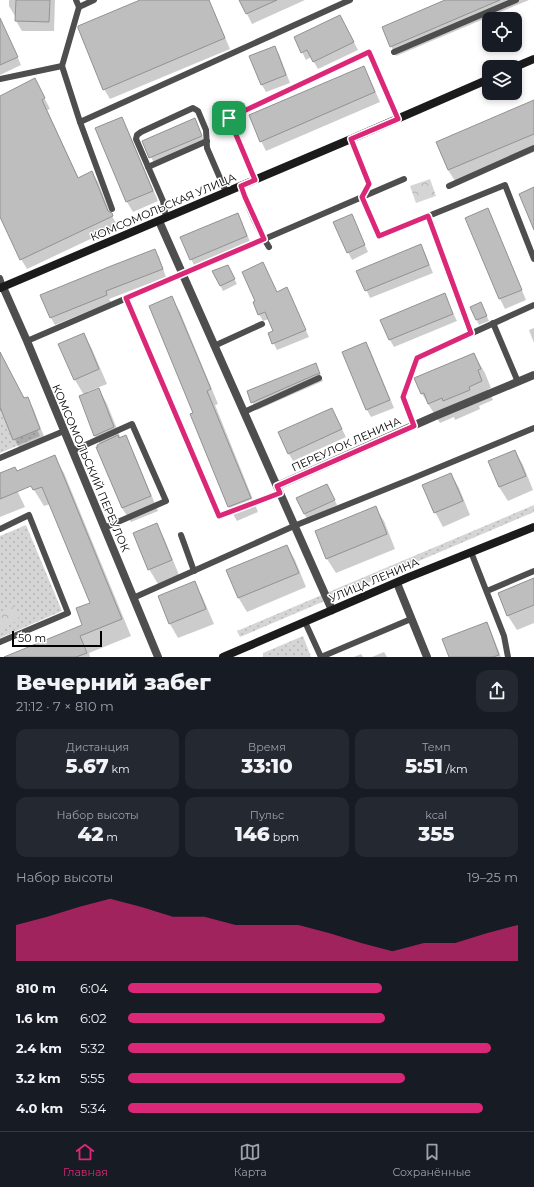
<!DOCTYPE html>
<html lang="ru">
<meta charset="utf-8">
<style>
body{margin:0;font-family:Montserrat,sans-serif;background:#242831;color:#f1f3f6;height:100vh;display:flex;flex-direction:column;font-size:15px;white-space:nowrap}
*{box-sizing:border-box;margin:0}
p{font-size:13px;color:#9ea1a6}
.icon{flex:none;width:22px;height:22px;fill:none;stroke:currentColor;stroke-width:2;stroke-linecap:round;stroke-linejoin:round}
.map{position:relative;height:657px;overflow:hidden}
.details{display:flex;flex-direction:column;background:#171b24;flex:1}
.details>*{flex:none}
.controls{position:absolute;left:482px;top:12px;display:grid;gap:8px}
.controls a{display:grid;place-items:center;width:40px;height:40px;border-radius:8px;background:#171b24;box-shadow:0 2px 6px #0003;font-size:20px}
.scale{position:absolute;left:12px;bottom:10px;width:90px;box-sizing:border-box;padding-left:4px;border:2px solid #000;border-top:0;font-size:11px;line-height:14px;white-space:nowrap;color:#000;-webkit-text-stroke:3px #fff;paint-order:stroke}
.pin{position:absolute;display:grid;place-items:center;width:34px;height:34px;color:#fff;margin:-17px;border-radius:8px;box-shadow:0 2px 6px #0006}
.round{display:grid;place-items:center;flex:none;width:42px;height:42px;border-radius:12px;background:#242831}
.overview{display:flex;align-items:center;justify-content:space-between;height:68px;padding:0 16px}
h1{font-size:22px;font-weight:800;line-height:30px}
.metrics{display:grid;grid-template-columns:repeat(3,1fr);gap:6px;height:68px;padding:4px 16px}
.metrics div{display:grid;align-content:center;border-radius:10px;background:#242831;text-align:center}
.metrics b{font-size:20px;font-weight:800}
.metrics small{font-size:11px;font-weight:400}
.metrics p{font-size:11px}
.chart{height:112px;padding:8px 16px}
.chart p{display:flex;justify-content:space-between}
.chart svg{width:100%;height:72px;margin-top:4px;fill:#db2777;opacity:.7}
ul{padding:0 16px;list-style:none;font-size:13px}
li{display:grid;grid-template-columns:64px 48px 1fr;align-items:center;height:30px}
li i{height:10px;border-radius:5px;background:#db2777}
.menu{display:flex;justify-content:space-around;align-items:center;height:56px;border-top:1px solid #363941;background:#171b24;font-size:11px;color:#9ea1a6}
.menu a{display:grid;justify-items:center;gap:2px}
.menu .on{color:#db2777}
.map>svg:first-child{display:block}
</style>
<div class="map">
<svg width="534" height="657" viewBox="0 0 534 657">
<defs>
<pattern id="grass-dots" width="8" height="8" patternUnits="userSpaceOnUse"><rect width="8" height="8" fill="#d5d5d5"/><path d="M2 2h.1M6 6h.1" fill="none" stroke="#b5b5b5" stroke-width="1.8" stroke-linecap="round"/></pattern>
<pattern id="forest-crowns" width="20" height="18" patternUnits="userSpaceOnUse"><rect width="20" height="18" fill="#d5d5d5"/><path d="M2 6a3 3 0 1 1 6 0M12 15a3 3 0 1 1 6 0" fill="none" stroke="#b5b5b5"/></pattern>
</defs>
<rect width="100%" height="100%" fill="#fff"/>
<g fill="url(#grass-dots)">
<path d="M19,390L40,436L0,453V398Z"/>
<path d="M534,505V512L240,637L237,631Z"/>
<path d="M26,525L62,611L0,638V536Z"/>
<path d="M303,636L311,657H263V653Z"/>
</g>
<g fill="url(#forest-crowns)">
<path d="M430,179L436,196L416,203L410,186Z"/>
<path d="M13,607L19,620L0,628V612Z"/>
</g>
<g fill="#0003">
<path d="M9,0H55L54,31H22L16,21L17,16H15L9,6Z"/>
<path d="M142,0H209L230,49L110,99L104,89Z"/>
<path d="M240,0H305L252,24Z"/>
<path d="M447,0H529L396,56L391,46Z"/>
<path d="M346,27L358,50L318,69L311,57L306,60L302,52Z"/>
<path d="M0,35L10,40L21,65L0,75Z"/>
<path d="M274,47L279,54L290,83L266,92L262,85L250,56Z"/>
<path d="M363,67L369,77L380,102L266,151L261,141Z"/>
<path d="M40,89L50,109L47,110L79,179L92,173L98,182L110,213L118,226L27,269L21,259L0,213V97Z"/>
<path d="M534,101V152L457,184L448,170L437,142Z"/>
<path d="M121,118L127,128L158,201L133,212L127,202L96,129Z"/>
<path d="M194,119L199,127L205,144L155,165L143,141Z"/>
<path d="M488,210L493,220L526,300L505,309L500,299L467,218Z"/>
<path d="M238,215L242,222L251,244L195,267L191,259Z"/>
<path d="M351,215L368,252L352,260L348,252Z"/>
<path d="M420,245L425,253L433,273L370,298L358,271Z"/>
<path d="M155,250L159,257L166,277L109,299L111,302L55,325L51,318Z"/>
<path d="M263,263L277,293L287,289L309,337L277,350L269,334L274,332L269,319L263,321L259,314L257,302Z"/>
<path d="M230,271L237,284L223,291L214,272Z"/>
<path d="M444,294L457,321L394,347L390,340L382,320Z"/>
<path d="M172,298L180,312L218,404L215,405L258,512L237,521L229,507L195,413Z"/>
<path d="M481,304L489,321L479,325L471,308Z"/>
<path d="M534,328V343L529,330Z"/>
<path d="M84,334L92,349L107,384L87,392L88,394L99,389L107,404L121,439L125,437L133,451L158,511L131,522L122,508L98,448L100,444L95,436L80,396L84,395L75,380Z"/>
<path d="M366,343L370,350L394,408L371,417L367,410L343,352Z"/>
<path d="M474,354L485,373L491,388L488,389L493,400L479,406L480,409L455,420L454,417L440,423L422,394L416,379Z"/>
<path d="M0,357L24,399L27,398L33,408L45,439L19,448L14,438L2,410L0,411Z"/>
<path d="M315,364L323,381L257,410L252,402Z"/>
<path d="M332,409L346,437L293,461L289,454Z"/>
<path d="M515,451L523,465L533,490L508,501L499,487Z"/>
<path d="M54,456L64,473L131,636L89,653L90,657H6L83,625L91,603L50,504L44,506L34,490L26,468Z"/>
<path d="M0,474L15,486L25,507L0,517Z"/>
<path d="M451,474L459,488L470,515L443,527L435,512Z"/>
<path d="M330,490L337,505L307,519L297,499Z"/>
<path d="M375,507L384,521L395,549L336,573L327,559L316,532Z"/>
<path d="M156,524L164,538L179,575L158,584L149,569Z"/>
<path d="M287,546L295,560L306,587L247,612L238,597Z"/>
<path d="M534,579V623L517,630L508,616L499,594Z"/>
<path d="M194,582L202,596L214,624L178,638L170,624L159,597Z"/>
<path d="M487,623L491,631L501,657H450Z"/>
<path d="M384,652L387,657H372Z"/>
<path d="M361,654L363,657H354Z"/>
</g>
<g fill="#bebebe" stroke="#929292">
<path d="M16,0H50L49,22L15,21Z"/>
<path d="M140,0H209L225,38L103,90L78,28V26Z"/>
<path d="M239,0H277L246,14Z"/>
<path d="M445,0H500L390,47L382,27Z"/>
<path d="M340,15L354,42L313,62L307,50L301,53L294,37Z"/>
<path d="M0,18L18,57L0,65Z"/>
<path d="M275,46L286,75L261,85L249,56Z"/>
<path d="M364,66L375,92L260,142L249,115Z"/>
<path d="M35,78L45,98L42,100L78,178L92,171L108,211L112,213L113,216L20,260L0,217V96Z"/>
<path d="M534,100V134L448,170L436,142Z"/>
<path d="M122,117L153,191L126,202L95,128Z"/>
<path d="M195,118L202,136L149,158L142,141Z"/>
<path d="M534,187V230L519,194Z"/>
<path d="M488,208L522,290L499,299L465,218Z"/>
<path d="M238,213L247,236L190,260L180,237Z"/>
<path d="M352,214L365,245L347,253L333,222Z"/>
<path d="M421,244L429,265L365,291L356,271Z"/>
<path d="M155,249L163,269L106,291L107,295L50,318L40,295L111,266Z"/>
<path d="M263,262L277,292L287,287L306,330L272,344L268,333L273,331L265,312L258,315L253,302L255,301L242,272Z"/>
<path d="M228,265L235,279L220,286L212,271Z"/>
<path d="M445,293L453,314L389,340L380,320Z"/>
<path d="M172,296L211,389L207,391L251,498L228,507L190,414L193,413L149,306Z"/>
<path d="M481,302L487,316L476,320L470,307Z"/>
<path d="M84,333L99,369L74,380L58,344Z"/>
<path d="M366,342L390,400L366,410L342,352Z"/>
<path d="M0,352L24,398L28,397L40,429L13,440L0,407Z"/>
<path d="M474,353L481,369L478,370L482,381L469,387L470,390L443,401L442,398L428,404L424,393L421,394L414,378Z"/>
<path d="M316,363L320,374H317L251,403L247,391Z"/>
<path d="M99,388L114,427L94,436L79,396Z"/>
<path d="M332,408L342,429L288,454L278,432Z"/>
<path d="M118,435L119,438L126,435L151,496L122,508L96,447H98L97,445Z"/>
<path d="M515,450L526,476L499,487L488,461Z"/>
<path d="M55,455L122,619L80,636L87,653L76,657H4L82,625L76,608L90,603L42,487L33,490L31,486L0,499V473L15,467L17,471Z"/>
<path d="M451,473L463,501L434,513L422,485Z"/>
<path d="M327,484L335,500L304,514L296,498Z"/>
<path d="M376,506L387,534L326,559L315,531Z"/>
<path d="M157,523L172,560L148,570L133,533Z"/>
<path d="M287,545L299,573L238,598L226,570Z"/>
<path d="M534,578V605L507,616L498,593Z"/>
<path d="M195,581L206,609L169,624L158,596Z"/>
<path d="M487,622L499,655L493,657H449L442,639Z"/>
</g>
<g fill="none" stroke-linecap="round" stroke-linejoin="round">
<g stroke="#4e4e4e" stroke-width="6">
<path d="M76,0L79,7L62,66L80,122L350,0"/>
<path d="M79,7L94,0"/>
<path d="M394,52L516,0"/>
<path d="M0,79L62,66"/>
<path d="M80,122L112,209"/>
<path d="M351,139L369,184L362,197L379,236L505,185L534,259"/>
<path d="M148,167L207,141"/>
<path d="M255,180L229,118L369,52L398,119"/>
<path d="M241,186C248,207 257,229 269,247"/>
<path d="M449,186L534,148"/>
<path d="M428,216L471,333"/>
<path d="M166,218L163,201L136,139L137,135L141,132L193,108L198,111L206,130L207,148L226,192"/>
<path d="M0,278L3,287"/>
<path d="M126,298L219,516L280,493"/>
<path d="M493,323L518,382"/>
<path d="M27,341L404,179"/>
<path d="M214,346L262,324"/>
<path d="M244,412L319,378"/>
<path d="M414,426L403,397L417,358L534,305"/>
<path d="M72,451L132,424L166,501L104,528"/>
<path d="M0,458L64,431"/>
<path d="M0,529L29,515L68,613L0,642"/>
<path d="M181,535L194,571"/>
<path d="M471,552L504,636L508,657"/>
<path d="M487,591L534,571"/>
<path d="M133,598L294,526L411,479L534,428"/>
<path d="M305,622L321,657"/>
<path d="M321,657L411,619"/>
</g>
<g stroke="#4e4e4e" stroke-width="8">
<path d="M159,221L332,610"/>
<path d="M3,287L27,341L158,657"/>
<path d="M277,486L433,417L534,375"/>
<path d="M397,583L427,657"/>
</g>
<g stroke="#1b1b1b" stroke-width="8">
<path d="M515,67L534,59"/>
<path d="M0,288L351,139L489,79"/>
<path d="M223,657L409,577L534,527"/>
</g>
</g>
<g fill="none" stroke-linecap="round" stroke-linejoin="round">
<g stroke="#fff" stroke-width="8">
<path id="route" d="M369,52L398,119L351,139L369,184L362,197L379,236L428,216L471,333L417,358L403,397L414,426L277,486L280,493L219,516L126,298L264,239L245,197L241,186L255,180L229,118Z"/>
</g>
<use href="#route" stroke="#db2777" stroke-width="5"/>
</g>
<g text-anchor="middle" dominant-baseline="central" stroke-width="3" stroke-linejoin="round" paint-order="stroke">
<g font-size="11" fill="#000" stroke="#fff">
<text transform="translate(163 207) rotate(-23)">КОМСОМОЛЬСКАЯ УЛИЦА</text>
<text transform="translate(346 444) rotate(-24)">ПЕРЕУЛОК ЛЕНИНА</text>
<text transform="translate(91 468) rotate(67)">КОМСОМОЛЬСКИЙ ПЕРЕУЛОК</text>
<text transform="translate(374 580) rotate(-23)">УЛИЦА ЛЕНИНА</text>
</g>
</g>
</svg>
<div class="controls">
<a><svg class="icon" aria-label="locate" viewBox="0 0 24 24"><circle cx="12" cy="12" r="6"/><path d="M12 2v4M12 18v4M2 12h4M18 12h4"/></svg></a>
<a><svg class="icon" aria-label="layers" viewBox="0 0 24 24"><path d="M12 4l9 5-9 5-9-5zM3 14l9 5 9-5"/></svg></a>
</div>
<div class="scale">50 m</div>
<div class="pin" style="left:229px;top:118px;background:#1e9e55"><svg class="icon" aria-label="arrive" viewBox="0 0 24 24"><path d="M6 21V4h12l-3 4 3 4H6"/></svg></div>
</div>
<section class="details">
<div class="overview"><div><h1>Вечерний забег</h1><p>21:12 · 7 × 810 m</p></div><a class="round"><svg class="icon" aria-label="share" viewBox="0 0 24 24"><path d="M12 15V3M7 8l5-5 5 5M5 13v7h14v-7"/></svg></a></div>
<div class="metrics">
<div><p>Дистанция</p><b>5.67<small> km</small></b></div>
<div><p>Время</p><b>33:10</b></div>
<div><p>Темп</p><b>5:51<small> /km</small></b></div>
</div>
<div class="metrics">
<div><p>Набор высоты</p><b>42<small> m</small></b></div>
<div><p>Пульс</p><b>146<small> bpm</small></b></div>
<div><p>kcal</p><b>355</b></div>
</div>
<div class="chart"><p><span>Набор высоты</span>19–25 m</p>
<svg viewBox="0 0 160 44" preserveAspectRatio="none"><path d="M0 44V22L10 17L20 11L30 6L40 11L50 17L60 17L70 22L80 22L90 22L100 27L110 33L120 38L130 33L140 33L150 27L160 22V44z"/></svg>
</div>
<ul>
<li><b>810 m</b>6:04<i style="width:65%"></i></li>
<li><b>1.6 km</b>6:02<i style="width:66%"></i></li>
<li><b>2.4 km</b>5:32<i style="width:93%"></i></li>
<li><b>3.2 km</b>5:55<i style="width:71%"></i></li>
<li><b>4.0 km</b>5:34<i style="width:91%"></i></li>
</ul>
</section>
<nav class="menu">
<a class="on"><svg class="icon" aria-label="home" viewBox="0 0 24 24"><path d="M3 11l9-7 9 7M6 9v11h12V9"/></svg>Главная</a>
<a><svg class="icon" aria-label="map" viewBox="0 0 24 24"><path d="M3 6l6-2 6 2 6-2v14l-6 2-6-2-6 2zM9 4v14M15 6v14"/></svg>Карта</a>
<a><svg class="icon" aria-label="saved" viewBox="0 0 24 24"><path d="M7 4h10v16l-5-4-5 4z"/></svg>Сохранённые</a>
</nav>
